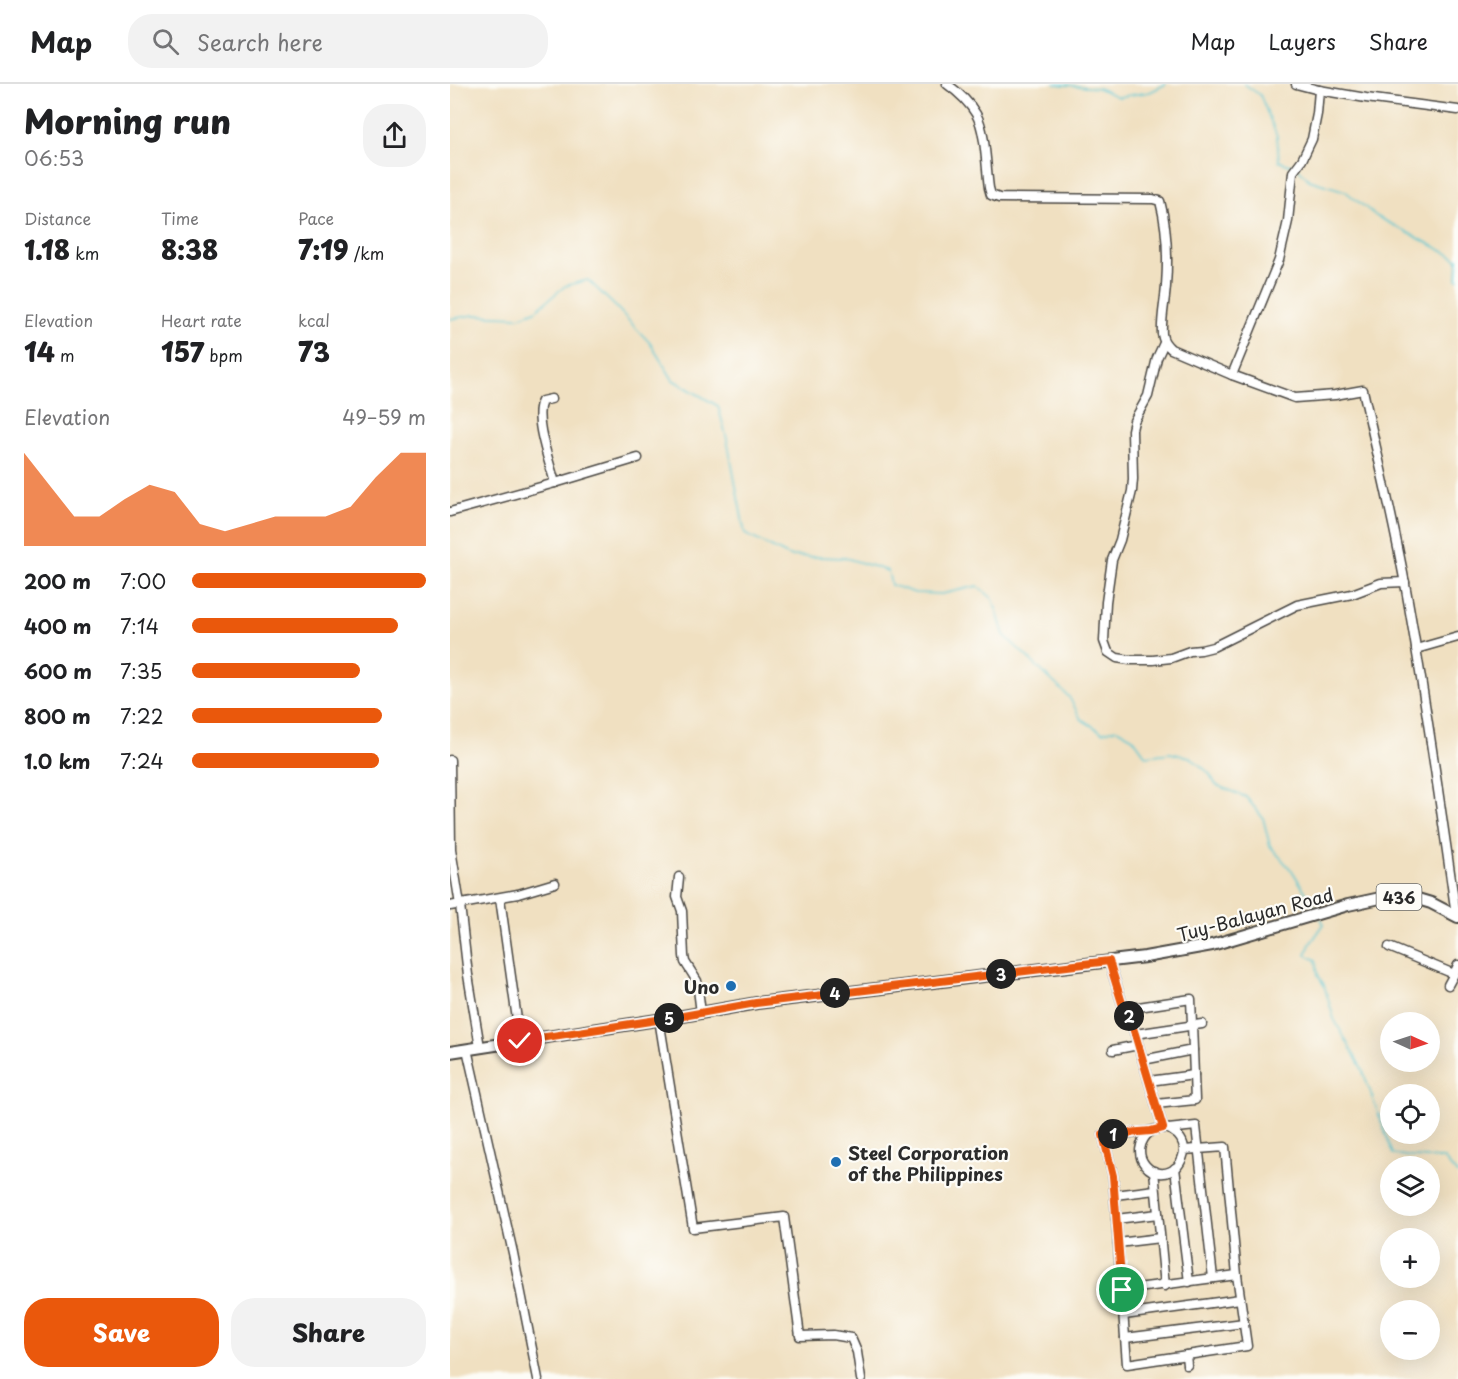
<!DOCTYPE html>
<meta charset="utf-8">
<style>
body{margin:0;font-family:"Playpen Sans",sans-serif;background:#f2f2f2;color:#202124;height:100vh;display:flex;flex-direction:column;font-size:22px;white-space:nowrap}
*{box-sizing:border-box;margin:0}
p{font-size:20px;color:#757577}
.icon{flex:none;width:33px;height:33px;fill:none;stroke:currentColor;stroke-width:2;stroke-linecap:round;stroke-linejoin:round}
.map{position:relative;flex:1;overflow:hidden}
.panel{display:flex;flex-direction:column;background:#fff;width:450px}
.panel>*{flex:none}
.needle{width:39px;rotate:93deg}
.controls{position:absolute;left:930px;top:928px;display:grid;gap:12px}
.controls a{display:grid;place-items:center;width:60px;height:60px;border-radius:50%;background:#fff;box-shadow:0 6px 24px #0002;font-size:30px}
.pin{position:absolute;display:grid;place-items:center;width:51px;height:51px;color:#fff;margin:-26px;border:3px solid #fff;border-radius:50%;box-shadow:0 2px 6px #0007}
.km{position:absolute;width:30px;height:30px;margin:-15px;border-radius:50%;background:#222;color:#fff;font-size:16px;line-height:30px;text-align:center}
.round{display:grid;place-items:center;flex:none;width:63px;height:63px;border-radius:24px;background:#f2f2f2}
.head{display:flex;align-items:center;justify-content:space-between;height:102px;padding:0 24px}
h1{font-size:33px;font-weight:800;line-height:45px}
.stats{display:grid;grid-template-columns:repeat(3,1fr);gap:9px;height:102px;padding:6px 24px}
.stats div{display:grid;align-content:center}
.stats b{font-size:26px;font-weight:800}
.stats small{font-size:16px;font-weight:400}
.stats p{font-size:16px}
.chart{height:168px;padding:12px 24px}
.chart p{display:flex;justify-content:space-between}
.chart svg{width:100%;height:108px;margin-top:6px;fill:#ea580c;opacity:.7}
.button{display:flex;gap:12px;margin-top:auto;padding:12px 24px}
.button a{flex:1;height:69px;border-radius:24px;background:#ea580c;color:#fff;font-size:24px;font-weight:800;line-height:69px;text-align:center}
.button a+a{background:#f2f2f2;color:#202124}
ul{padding:0 24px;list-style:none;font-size:20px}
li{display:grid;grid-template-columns:96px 72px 1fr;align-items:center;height:45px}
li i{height:15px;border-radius:8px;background:#ea580c}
header{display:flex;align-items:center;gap:36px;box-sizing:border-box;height:84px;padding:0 30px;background:#fff;border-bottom:2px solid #e0e0e0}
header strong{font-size:28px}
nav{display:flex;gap:33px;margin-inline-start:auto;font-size:21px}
.search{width:420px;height:54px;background:#f2f2f2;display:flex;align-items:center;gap:15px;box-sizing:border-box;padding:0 21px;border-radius:24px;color:#757577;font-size:22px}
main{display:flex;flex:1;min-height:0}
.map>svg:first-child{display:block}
</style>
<header>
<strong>Map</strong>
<div class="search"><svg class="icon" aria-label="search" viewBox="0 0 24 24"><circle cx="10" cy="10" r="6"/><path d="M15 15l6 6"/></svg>Search here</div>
<nav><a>Map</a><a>Layers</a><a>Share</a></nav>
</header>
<main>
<section class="panel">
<div class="head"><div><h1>Morning run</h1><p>06:53</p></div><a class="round"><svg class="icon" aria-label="share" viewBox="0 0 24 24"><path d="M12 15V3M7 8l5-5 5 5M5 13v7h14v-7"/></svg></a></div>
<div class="stats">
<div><p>Distance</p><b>1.18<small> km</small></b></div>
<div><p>Time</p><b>8:38</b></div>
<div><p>Pace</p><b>7:19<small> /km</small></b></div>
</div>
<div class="stats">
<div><p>Elevation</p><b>14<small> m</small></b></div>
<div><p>Heart rate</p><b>157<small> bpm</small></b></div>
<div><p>kcal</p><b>73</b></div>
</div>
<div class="chart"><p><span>Elevation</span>49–59 m</p>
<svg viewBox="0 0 160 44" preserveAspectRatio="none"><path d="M0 44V6L10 19L20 32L30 32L40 25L50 19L60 22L70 35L80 38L90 35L100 32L110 32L120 32L130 28L140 16L150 6L160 6V44z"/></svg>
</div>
<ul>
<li><b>200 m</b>7:00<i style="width:100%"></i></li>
<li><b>400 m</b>7:14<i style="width:88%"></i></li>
<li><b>600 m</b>7:35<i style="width:72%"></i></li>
<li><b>800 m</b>7:22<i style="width:81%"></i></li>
<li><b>1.0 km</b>7:24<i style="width:80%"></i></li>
</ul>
<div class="button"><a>Save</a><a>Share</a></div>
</section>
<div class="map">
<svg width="1008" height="1295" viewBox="0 0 1008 1295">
<rect width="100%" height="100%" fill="#fdfcf7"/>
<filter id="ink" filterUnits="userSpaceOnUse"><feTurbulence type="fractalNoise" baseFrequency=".0167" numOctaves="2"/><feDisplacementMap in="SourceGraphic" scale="12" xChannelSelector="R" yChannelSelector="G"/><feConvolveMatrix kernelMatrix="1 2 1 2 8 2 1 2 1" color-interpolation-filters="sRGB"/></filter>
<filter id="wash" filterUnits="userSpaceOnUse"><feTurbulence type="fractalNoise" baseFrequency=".008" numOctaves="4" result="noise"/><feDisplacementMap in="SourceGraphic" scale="24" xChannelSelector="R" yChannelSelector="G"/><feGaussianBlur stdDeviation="1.35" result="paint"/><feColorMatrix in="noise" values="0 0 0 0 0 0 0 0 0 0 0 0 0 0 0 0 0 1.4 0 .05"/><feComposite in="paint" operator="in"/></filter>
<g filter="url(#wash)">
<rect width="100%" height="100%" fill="#f0e0c1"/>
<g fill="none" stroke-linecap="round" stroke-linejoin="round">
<g stroke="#58c5d1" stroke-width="1.5">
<path d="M605,0L648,4L668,13L700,8L716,0"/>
<path d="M794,0L810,11L827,52L829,77L842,82"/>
<path d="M849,85L859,96L895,107L926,132L1008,175L1007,195H1008"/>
<path d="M0,235L24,231L69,233L85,227L115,202L138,196L166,223L200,259L223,296L268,322L277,355L295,450L339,472L396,474L438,487L441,501L465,509L492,510L528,502L543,515L554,551L619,613L631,635L652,648L667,645L683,654L696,672L720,669L740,673L759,689L766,701L796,713L813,734L820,762L843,788L866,825"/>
<path d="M871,835L874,840L860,860L856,871L866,876L868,891L874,901L884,935L912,985L943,1070L962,1073L994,1075L1008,1091"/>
</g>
</g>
</g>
<g filter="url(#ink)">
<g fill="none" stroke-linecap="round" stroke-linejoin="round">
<g stroke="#494642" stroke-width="11">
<g id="minor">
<path d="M497,0C508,8 519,18 526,30C536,47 536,84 539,104L541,111L549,114L703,115L710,117C717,143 718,176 716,202C715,218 711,234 712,250C713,257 716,260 721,265L782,291"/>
<path d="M846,0L869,6L916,14L1008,26"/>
<path d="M869,6L867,30L862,55L852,76L843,88L838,137L829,176L782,291L845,314L885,311L913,306C928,374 945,442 957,511C976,618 991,724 1006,831"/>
<path d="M714,259L707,274L698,312L684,337L682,346L683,395L682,407L670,456L662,476L656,518L654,557L658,568L667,574L680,576H703L721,574L740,567L751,566L763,563L847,521L902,510L931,499L955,498"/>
<path d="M101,315L92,317C83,335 100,379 105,399"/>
<path d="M0,428L105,399L188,374"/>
<path d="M966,565L1008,553"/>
<path d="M0,676L1,765L10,821L18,891L30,963"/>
<path d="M229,793L227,813L232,827L234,872L235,878L247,897L251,929"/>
<path d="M50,814L70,957"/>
<path d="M0,822L68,810L105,799"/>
<path d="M939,863L1004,890L1008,881"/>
<path d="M659,877L672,919L678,929L685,950L713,1044"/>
<path d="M998,901L1004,890"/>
<path d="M675,925L741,915L745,1016L706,1020"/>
<path d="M209,935L243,1144L334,1133L350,1252L383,1251L401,1254L407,1268L411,1295"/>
<path d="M685,950L752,940"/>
<path d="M17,965L63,1169L88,1295"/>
<path d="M663,966L688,961"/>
<path d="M693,976L743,966"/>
<path d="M699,997L744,991"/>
<path d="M718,1045L746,1042L763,1194"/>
<path d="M701,1047C673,1070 705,1103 727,1083C731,1078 734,1072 734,1066C734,1058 729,1051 722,1047C719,1045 716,1044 713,1044C708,1044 705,1046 700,1047C685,1050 668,1049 653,1051L663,1092L677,1280L797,1262L787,1191L775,1063L734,1066"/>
<path d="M725,1084L739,1198"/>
<path d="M704,1087L715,1202"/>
<path d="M665,1111L705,1106"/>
<path d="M666,1135L708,1130"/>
<path d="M668,1159L710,1154"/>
<path d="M672,1206L787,1191"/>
<path d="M674,1231L790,1215"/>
<path d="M675,1254L794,1239"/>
<path d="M736,1271L737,1281"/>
</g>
</g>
<g stroke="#494642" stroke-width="14">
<path id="major" d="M0,968L233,932L307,919L695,873L762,861L898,821L935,813H961L981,819L1008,833"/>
</g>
<use href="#minor" stroke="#fff" stroke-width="8"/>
<use href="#major" stroke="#fff" stroke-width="10"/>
</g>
</g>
<g fill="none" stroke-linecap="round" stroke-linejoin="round" filter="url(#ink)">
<g stroke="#fff" stroke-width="12">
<path id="route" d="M70,957L233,932L306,919L659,877L672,919L678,929L685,950L713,1044L701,1047L653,1051L663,1092L672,1206"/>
</g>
<use href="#route" stroke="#ea580c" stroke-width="8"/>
</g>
<g fill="#1f6fb2" stroke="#fdfcf7" stroke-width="2">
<circle cx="281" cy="902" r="6"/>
<circle cx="386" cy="1078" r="6"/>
</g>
<g text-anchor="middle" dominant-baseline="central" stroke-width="4.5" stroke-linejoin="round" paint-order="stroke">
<rect fill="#fdfcf7" stroke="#6a6a68" stroke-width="1.5" x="926.5" y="800" width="45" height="26" rx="4.5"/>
<g font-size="16" font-weight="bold" fill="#2b2b2b">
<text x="949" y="813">436</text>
</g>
<g font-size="18" fill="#2b2b2b" stroke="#fdfcf7">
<text transform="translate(805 830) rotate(-15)">Tuy-Balayan Road</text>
</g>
<g font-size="18" font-weight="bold" fill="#2b2b2b" stroke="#fdfcf7" text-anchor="end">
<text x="269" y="902">Uno</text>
<text x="398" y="1068" text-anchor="start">Steel Corporation<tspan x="398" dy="21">of the Philippines</tspan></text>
</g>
</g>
</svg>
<div class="controls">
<a><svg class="needle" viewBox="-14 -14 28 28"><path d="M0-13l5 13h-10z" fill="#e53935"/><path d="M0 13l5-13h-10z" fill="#757577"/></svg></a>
<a><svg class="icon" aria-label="locate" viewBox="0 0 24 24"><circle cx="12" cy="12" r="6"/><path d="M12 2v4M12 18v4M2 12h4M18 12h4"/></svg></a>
<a><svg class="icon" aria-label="layers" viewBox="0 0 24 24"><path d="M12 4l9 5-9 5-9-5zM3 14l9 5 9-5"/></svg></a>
<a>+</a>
<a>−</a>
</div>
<div class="pin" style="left:672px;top:1206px;background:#1e9e55"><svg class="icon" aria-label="arrive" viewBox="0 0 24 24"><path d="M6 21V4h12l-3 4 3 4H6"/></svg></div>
<div class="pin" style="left:70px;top:957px;background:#d93025"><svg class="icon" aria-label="check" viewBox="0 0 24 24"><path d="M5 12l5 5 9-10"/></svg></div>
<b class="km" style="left:663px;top:1050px">1</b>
<b class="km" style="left:679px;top:932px">2</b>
<b class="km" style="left:551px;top:890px">3</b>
<b class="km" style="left:385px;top:909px">4</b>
<b class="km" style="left:219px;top:934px">5</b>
</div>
</main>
